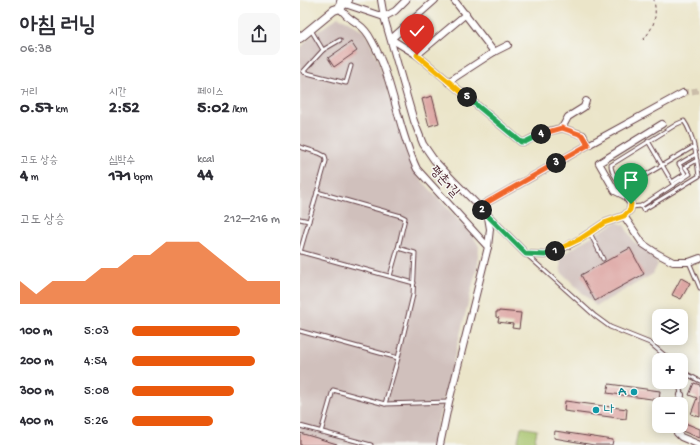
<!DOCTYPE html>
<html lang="ko">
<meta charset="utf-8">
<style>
body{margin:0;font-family:"Gochi Hand","Poor Story",sans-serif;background:#f7f7f7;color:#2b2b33;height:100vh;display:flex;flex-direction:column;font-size:15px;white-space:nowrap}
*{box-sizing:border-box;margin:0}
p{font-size:13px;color:#7c7c81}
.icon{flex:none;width:22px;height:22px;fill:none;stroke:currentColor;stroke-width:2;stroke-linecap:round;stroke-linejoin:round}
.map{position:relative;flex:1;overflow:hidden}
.sheet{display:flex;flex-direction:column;background:#fff;width:300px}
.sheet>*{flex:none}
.buttons{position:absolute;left:352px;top:309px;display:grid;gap:8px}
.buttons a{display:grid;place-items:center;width:36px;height:36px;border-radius:8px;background:#fff;box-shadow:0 2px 10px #0003;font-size:20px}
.pin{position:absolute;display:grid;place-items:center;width:34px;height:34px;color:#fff;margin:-41px -17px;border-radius:50% 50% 50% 0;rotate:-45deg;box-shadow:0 0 4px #0007}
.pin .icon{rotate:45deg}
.km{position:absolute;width:20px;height:20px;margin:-10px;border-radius:50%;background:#222;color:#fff;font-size:11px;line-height:20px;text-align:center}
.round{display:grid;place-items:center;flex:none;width:42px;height:42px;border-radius:8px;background:#f7f7f7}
.overview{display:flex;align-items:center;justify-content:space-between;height:68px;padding:0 20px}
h1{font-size:22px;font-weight:700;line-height:30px}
.metrics{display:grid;grid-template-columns:repeat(3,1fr);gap:6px;height:68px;padding:4px 20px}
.metrics div{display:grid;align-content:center}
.metrics b{font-size:17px;font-weight:700}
.metrics small{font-size:11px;font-weight:400}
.metrics p{font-size:11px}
.chart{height:112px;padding:8px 20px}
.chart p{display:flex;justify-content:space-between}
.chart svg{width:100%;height:72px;margin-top:4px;fill:#ea580c;opacity:.7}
ul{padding:0 20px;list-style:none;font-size:13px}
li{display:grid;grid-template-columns:64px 48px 1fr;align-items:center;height:30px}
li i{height:10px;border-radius:5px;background:#ea580c}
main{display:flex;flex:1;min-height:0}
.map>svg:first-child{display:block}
</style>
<main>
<section class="sheet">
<div class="overview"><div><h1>아침 러닝</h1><p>06:38</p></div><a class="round"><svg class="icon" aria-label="share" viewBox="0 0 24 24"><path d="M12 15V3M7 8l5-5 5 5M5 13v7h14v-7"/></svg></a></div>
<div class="metrics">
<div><p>거리</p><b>0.57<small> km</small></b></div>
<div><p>시간</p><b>2:52</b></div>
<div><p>페이스</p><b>5:02<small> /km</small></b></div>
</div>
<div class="metrics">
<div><p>고도 상승</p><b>4<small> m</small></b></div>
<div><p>심박수</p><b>171<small> bpm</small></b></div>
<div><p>kcal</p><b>44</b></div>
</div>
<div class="chart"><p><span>고도 상승</span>212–216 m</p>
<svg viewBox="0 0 160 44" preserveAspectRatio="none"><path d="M0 44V30L10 38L20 30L30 30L40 30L50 22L60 22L70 14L80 14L90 6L100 6L110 6L120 14L130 22L140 30L150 30L160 30V44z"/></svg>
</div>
<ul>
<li><b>100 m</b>5:03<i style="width:73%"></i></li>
<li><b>200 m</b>4:54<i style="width:83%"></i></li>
<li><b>300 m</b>5:08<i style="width:69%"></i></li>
<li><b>400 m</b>5:26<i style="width:55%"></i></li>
</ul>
</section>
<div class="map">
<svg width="400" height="445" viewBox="0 0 400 445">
<rect width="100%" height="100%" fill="#f6f6f2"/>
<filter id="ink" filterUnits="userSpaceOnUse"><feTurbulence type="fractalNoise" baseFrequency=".025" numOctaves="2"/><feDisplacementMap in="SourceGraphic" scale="8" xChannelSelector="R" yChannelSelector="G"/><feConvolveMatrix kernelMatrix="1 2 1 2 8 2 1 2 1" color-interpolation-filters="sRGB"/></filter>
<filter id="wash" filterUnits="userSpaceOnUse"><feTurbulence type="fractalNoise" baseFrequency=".012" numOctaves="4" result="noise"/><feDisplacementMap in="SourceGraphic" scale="16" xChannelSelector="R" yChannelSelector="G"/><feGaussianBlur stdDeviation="0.9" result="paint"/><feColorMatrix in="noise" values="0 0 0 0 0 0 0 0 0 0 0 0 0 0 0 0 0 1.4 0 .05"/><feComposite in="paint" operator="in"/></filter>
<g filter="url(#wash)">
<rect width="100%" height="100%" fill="#ebe5c9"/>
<g fill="#d0c0bc">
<path d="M38,17L48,21L65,32L78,59L109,160L118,176L173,236L179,246L178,264L132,445H0V49L10,37Z"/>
<path d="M317,222L324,225L334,242L347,250L358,264L353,274L296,306L261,272L260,257L287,239Z"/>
</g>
<path fill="#a6c36a" stroke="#78714a" d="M221,427L237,430L234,445H217Z"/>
<g id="blocks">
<g fill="#db9f9c">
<path d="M51,42L57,51L34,67L28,58Z"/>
<path d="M132,96L139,123L129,126L122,99Z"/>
<path d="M330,248L344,274L295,301L281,275Z"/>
<path d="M381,278L390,283L381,299L372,295Z"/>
<path d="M199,311L221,313L219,329L212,328L213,324L198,322L199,318L196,317V312H199Z"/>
<path d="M394,383L400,385V417L391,414L397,398L389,395Z"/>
<path d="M309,384L360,391L359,400L307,393Z"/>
<path d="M265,401L327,409L326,419L264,411Z"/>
<path d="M385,423L400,429V438L382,431Z"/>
<path d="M255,431L313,440L312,445H294L254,438Z"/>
<path d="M0,433L37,444V445H0Z"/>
</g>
</g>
</g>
<g filter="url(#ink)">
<use href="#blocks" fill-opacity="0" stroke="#623d43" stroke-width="1"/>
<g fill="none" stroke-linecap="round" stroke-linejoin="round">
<path stroke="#cbbda9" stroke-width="6" stroke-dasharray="6 3" stroke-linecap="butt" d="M383,93L400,90"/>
<g stroke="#623d43" stroke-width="5">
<g id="lane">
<path d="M11,30L23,50L3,72L46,83L51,66"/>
<path d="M23,50L40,40"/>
<path d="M348,141L372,182"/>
<path d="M0,147L19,153L25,156L26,161L0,252"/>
<path d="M374,185L372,182L385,174L379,164L396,154"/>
<path d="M17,192L101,216L105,218L98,248L115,253L113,295L98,358L85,404L33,390L21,432"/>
<path d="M341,206L343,210L399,176C397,160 394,135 384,121L377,124L311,165C311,172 319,186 327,186L393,147"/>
<path d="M331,207L341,206L390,174L385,167L397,160"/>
<path d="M0,219L9,221"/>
<path d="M290,233L303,259"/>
<path d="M1,252L114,283"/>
<path d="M226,254L295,316L310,327L350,343L370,360"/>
<path d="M389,262L400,288"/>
<path d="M90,276L98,248"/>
<path d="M0,331L98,358"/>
<path d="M381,371L400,381"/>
<path d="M379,382L381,395"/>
<path d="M85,404L149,402"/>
<path d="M0,426L71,445"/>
</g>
</g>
<g stroke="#623d43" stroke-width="8">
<g id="street">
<path d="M81,0L84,17L114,121L123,144L134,160L152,179L226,254L245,255L263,248L280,239L304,223L324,216L343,244L358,254L373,262H389L400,258"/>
<path d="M135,0L91,39L117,55L221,142H225L242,133L262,128L283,135L288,145"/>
<path d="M154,0L194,52"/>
<path d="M45,4L84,17L95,11L106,0"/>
<path d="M40,8C46,17 50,18 58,24C64,28 69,35 72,41C94,80 97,128 117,169L188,247L149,402L140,445"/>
<path d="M117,55L166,14"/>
<path d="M148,82L194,52L208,45"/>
<path d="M262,128L268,117L284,107L286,101"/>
<path d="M179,207L288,145L383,93"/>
<path d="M324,216L330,210L331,204L325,196L315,191L299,163L362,124"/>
<path d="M188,217L190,229L188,247"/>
<path d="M380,404L381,395"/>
<path d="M377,426V433L381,437L400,445"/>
</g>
</g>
<g stroke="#623d43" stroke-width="10">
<path id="secondary" d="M0,38L34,10L40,8L48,0"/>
</g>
<g stroke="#623d43" stroke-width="11">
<path id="primary" d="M40,8L42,0"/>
</g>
<path stroke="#623d43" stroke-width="1" stroke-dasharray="3 3" stroke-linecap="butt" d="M343,40C355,26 357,17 354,0"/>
<use href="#lane" stroke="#fff" stroke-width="3"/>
<use href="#street" stroke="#fff" stroke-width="6"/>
<use href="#secondary" stroke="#fff" stroke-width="8"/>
<use href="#primary" stroke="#fff" stroke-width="9"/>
</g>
</g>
<g fill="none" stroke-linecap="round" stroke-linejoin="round" filter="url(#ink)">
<g stroke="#fff" stroke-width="8">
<path id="split-1" d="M255,251L280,239L304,223L324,216L330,210L331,204"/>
</g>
<g stroke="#fff" stroke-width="8">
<path id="split-2" d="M182,210L226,254L245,255L255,251"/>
</g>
<g stroke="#fff" stroke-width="8">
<path id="split-3" d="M182,210L179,207L256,163"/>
</g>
<g stroke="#fff" stroke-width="8">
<path id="split-4" d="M241,134L262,128L282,135L288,145L256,163"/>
</g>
<g stroke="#fff" stroke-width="8">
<path id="split-5" d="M167,97L221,142H225L241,134"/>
</g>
<g stroke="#fff" stroke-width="8">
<path id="split-6" d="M117,55L167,97"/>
</g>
<use href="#split-1" stroke="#f5b400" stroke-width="5"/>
<use href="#split-2" stroke="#22a559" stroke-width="5"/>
<use href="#split-3" stroke="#f0652b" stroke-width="5"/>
<use href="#split-4" stroke="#f0652b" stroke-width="5"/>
<use href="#split-5" stroke="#22a559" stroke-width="5"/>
<use href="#split-6" stroke="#f5b400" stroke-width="5"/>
</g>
<g fill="#0f9aa8" stroke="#f6f6f2" stroke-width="1.5">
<circle cx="334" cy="392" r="4"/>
<circle cx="296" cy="410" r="4"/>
</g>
<g text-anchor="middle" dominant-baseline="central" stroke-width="3" stroke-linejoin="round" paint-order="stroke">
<g font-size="13" fill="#4a1f2b" stroke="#f6f6f2">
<text transform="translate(144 182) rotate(48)">평촌1길</text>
</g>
<g font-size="13" fill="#0d838f" stroke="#f6f6f2" text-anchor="end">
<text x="326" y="392">A</text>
<text x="304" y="410" text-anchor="start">나</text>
</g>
</g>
</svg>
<div class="buttons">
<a><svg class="icon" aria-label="layers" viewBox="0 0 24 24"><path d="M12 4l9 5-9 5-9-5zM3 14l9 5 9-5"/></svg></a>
<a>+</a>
<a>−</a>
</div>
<div class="pin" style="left:331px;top:204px;background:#1e9e55"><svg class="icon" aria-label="arrive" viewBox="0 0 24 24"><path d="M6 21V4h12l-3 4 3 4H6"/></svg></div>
<div class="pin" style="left:117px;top:55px;background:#d93025"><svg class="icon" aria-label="check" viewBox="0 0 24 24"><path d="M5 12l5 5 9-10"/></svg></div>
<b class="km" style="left:255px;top:251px">1</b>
<b class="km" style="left:182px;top:210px">2</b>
<b class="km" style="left:256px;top:163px">3</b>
<b class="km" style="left:241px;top:134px">4</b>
<b class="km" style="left:167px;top:97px">5</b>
</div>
</main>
